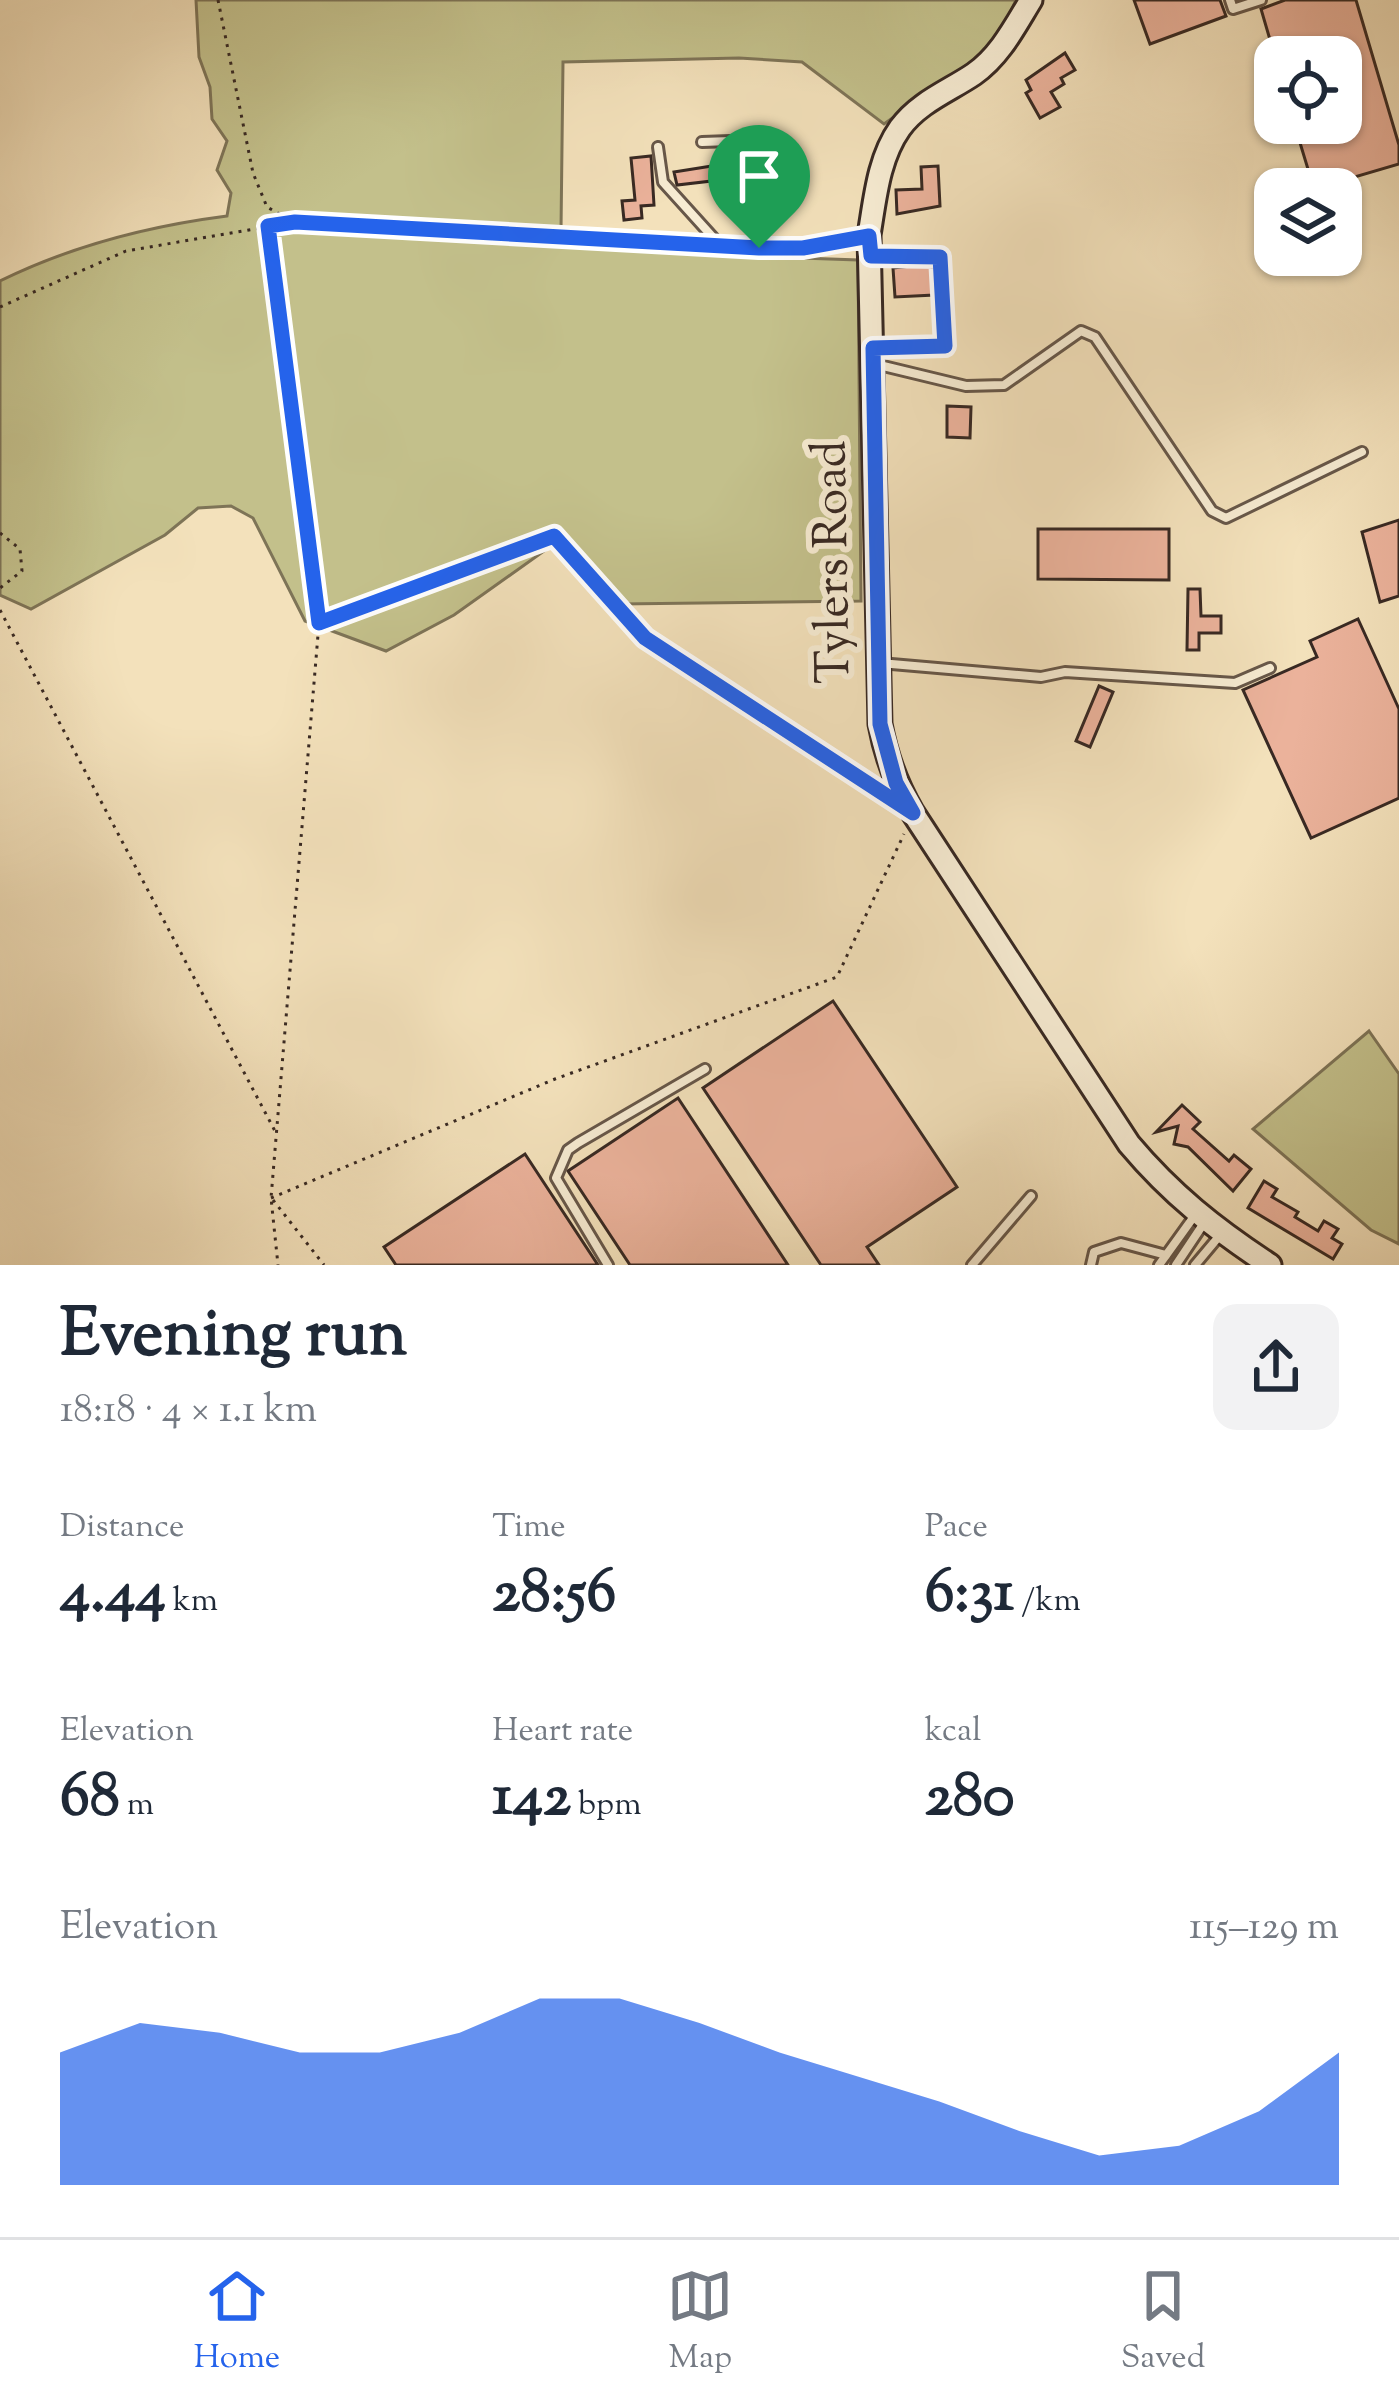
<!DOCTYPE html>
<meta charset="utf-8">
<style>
body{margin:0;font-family:"Sorts Mill Goudy",serif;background:#f2f2f3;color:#1f2937;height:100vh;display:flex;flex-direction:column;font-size:45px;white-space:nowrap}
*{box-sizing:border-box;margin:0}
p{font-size:39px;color:#747a83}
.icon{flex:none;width:66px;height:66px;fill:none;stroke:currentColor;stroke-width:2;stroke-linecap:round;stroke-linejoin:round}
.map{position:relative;height:1265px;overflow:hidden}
.drawer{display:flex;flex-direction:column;background:#fff;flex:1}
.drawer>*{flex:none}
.buttons{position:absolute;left:1254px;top:36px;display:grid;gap:24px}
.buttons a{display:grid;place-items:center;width:108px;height:108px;border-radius:24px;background:#fff;box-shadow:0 3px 9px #0004;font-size:60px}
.pin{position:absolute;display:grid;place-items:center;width:102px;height:102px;color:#fff;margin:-123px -51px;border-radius:50% 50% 50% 0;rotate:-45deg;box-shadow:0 0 12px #0007}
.pin .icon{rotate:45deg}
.round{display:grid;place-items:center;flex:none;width:126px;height:126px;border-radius:24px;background:#f2f2f3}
.headline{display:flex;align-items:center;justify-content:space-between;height:204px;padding:0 60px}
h1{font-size:66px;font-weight:700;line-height:90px}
.stats{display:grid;grid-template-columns:repeat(3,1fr);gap:18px;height:204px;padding:12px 60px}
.stats div{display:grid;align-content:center}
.stats b{font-size:60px;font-weight:700}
.stats small{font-size:33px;font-weight:400}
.stats p{font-size:33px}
.chart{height:336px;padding:24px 60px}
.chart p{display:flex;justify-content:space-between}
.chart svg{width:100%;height:216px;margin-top:12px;fill:#2563eb;opacity:.7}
.dock{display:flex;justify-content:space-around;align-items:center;height:168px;border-top:3px solid #e0e1e3;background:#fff;font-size:33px;color:#747a83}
.dock a{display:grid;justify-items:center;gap:6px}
.dock .current{color:#2563eb}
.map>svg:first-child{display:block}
</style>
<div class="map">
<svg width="1399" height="1265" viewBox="0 0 1399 1265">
<rect width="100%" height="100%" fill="#f3e1bb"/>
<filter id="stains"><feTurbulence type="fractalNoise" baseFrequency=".00167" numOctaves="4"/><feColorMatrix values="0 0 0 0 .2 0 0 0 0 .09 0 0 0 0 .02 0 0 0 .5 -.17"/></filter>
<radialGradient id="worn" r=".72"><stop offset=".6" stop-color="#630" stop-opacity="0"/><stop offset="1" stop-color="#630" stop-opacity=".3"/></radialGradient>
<g fill="#c3c08b" stroke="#7e7457" stroke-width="3">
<path d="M196,0H1016L995,45L884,124L802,62L739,58L563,62L561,230L768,243L772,257L858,260L861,601L619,604L565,536L454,615L386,651L305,621L253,518L231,506L198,508L165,535L31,609L0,595V281C71,246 149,226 227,216L231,193L217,170L227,141L212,119L210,87L199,57Z"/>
<path d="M1369,1031L1399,1074V1244L1371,1230L1253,1129Z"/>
</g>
<g fill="#ebb29b" stroke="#382923" stroke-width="3">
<path d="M1134,0H1220L1226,16L1150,44Z"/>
<path d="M1285,0H1356L1399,145V164L1314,189L1294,123H1341V57H1275L1261,9Z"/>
<path d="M1065,53L1075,70L1061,78L1064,84L1051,92L1060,107L1040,118L1026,93L1031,90L1026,80Z"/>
<path d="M651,156L654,205L641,206L642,218L624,220L622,201L635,200L631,158Z"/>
<path d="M737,162L740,184L713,188L712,181L677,185L674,172Z"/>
<path d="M938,166L940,206L897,214L896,190L922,189L921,167Z"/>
<path d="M920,265H932L934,295L895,297L893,268Z"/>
<path d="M947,406L971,407L970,438L947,437Z"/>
<path d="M1399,520V596L1380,602L1362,532Z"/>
<path d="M1038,529H1169V580L1038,579Z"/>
<path d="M1188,589H1200L1201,616H1221V633H1199V650H1187Z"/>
<path d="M1358,619L1399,709V798L1311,838L1243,690L1317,657L1310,641Z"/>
<path d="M1099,686L1113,692L1090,747L1076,741Z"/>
<path d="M833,1001L957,1187L867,1247L879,1265H821L703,1088Z"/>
<path d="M678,1098L788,1265H630L568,1171Z"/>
<path d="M1182,1105L1200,1122L1193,1129L1229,1161L1234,1155L1251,1169L1233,1191L1188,1147L1174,1144L1178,1126L1156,1132Z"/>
<path d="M525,1154L598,1265H396L384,1247Z"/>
<path d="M1264,1181L1277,1189L1272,1197L1298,1212L1295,1217L1318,1231L1324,1221L1338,1229L1332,1238L1342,1244L1333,1259L1248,1208Z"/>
</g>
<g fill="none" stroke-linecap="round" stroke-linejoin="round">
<g stroke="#675749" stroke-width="14">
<g id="lane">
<path d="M1230,0L1233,9L1261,0"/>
<path d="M702,142L731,141L743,147L759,249"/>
<path d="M658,147L663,182L719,244"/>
<path d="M709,244L803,247L868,236"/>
<path d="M872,256L940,257L945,346L877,348"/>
<path d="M875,364L966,386L1004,385L1081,331L1095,337L1212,511L1226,518L1362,452"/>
<path d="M880,663L1041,677L1065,672L1235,683L1270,668"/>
<path d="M608,1265L556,1178L568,1150L578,1143L705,1069"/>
<path d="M972,1265L1031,1196"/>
<path d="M1091,1265L1094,1252L1121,1243L1166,1255"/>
<path d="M1159,1265L1195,1215"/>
<path d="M1176,1265L1204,1223"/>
<path d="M1195,1265L1221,1234"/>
</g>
</g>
<g stroke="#382923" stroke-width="27">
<path id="secondary" d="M1031,0C1015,26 1000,56 974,74C949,91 919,102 900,128C878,159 875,200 869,235L880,724C886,757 896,784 913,813L1129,1144C1171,1194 1215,1229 1270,1265"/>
</g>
<g stroke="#382923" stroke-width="3" stroke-dasharray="3 6" stroke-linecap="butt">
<path d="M218,0L253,173L267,207L294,222"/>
<path d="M268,226L319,623L271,1198L278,1265"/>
<path d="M0,307L126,251L295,222L560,240L697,244"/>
<path d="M0,533L20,549L22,571L0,588"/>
<path d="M0,610L276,1133"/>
<path d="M319,623L554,536L645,638L884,794"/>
<path d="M271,1198L555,1079L837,977L904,834"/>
<path d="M273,1200L324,1265"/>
</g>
<use href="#lane" stroke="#f7ecd3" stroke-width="8"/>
<use href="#secondary" stroke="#f7ecd3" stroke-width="21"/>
</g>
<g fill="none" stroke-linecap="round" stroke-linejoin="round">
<g stroke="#fff" stroke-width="24">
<path id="route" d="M295,222L759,248H803L869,236L871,256L940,257L945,346L873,348L880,724L896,783L913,813L645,638L554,536L319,623L268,226Z"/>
</g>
<use href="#route" stroke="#2563eb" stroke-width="15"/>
</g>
<g text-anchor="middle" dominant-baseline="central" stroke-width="12" stroke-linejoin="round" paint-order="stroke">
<g font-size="48" fill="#382923" stroke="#f7ecd3">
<text transform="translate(835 562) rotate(-91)">Tylers Road</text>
</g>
</g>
<rect width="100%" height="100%" filter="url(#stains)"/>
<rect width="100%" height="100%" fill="url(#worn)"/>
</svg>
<div class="buttons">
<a><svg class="icon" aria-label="locate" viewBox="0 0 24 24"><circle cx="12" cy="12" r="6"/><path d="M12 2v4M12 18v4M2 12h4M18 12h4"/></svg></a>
<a><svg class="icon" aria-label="layers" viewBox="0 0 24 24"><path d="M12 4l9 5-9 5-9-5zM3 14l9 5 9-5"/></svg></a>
</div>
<div class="pin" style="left:759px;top:248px;background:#1e9e55"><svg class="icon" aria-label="arrive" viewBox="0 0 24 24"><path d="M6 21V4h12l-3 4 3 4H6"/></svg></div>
</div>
<section class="drawer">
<div class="headline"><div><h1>Evening run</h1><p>18:18 · 4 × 1.1 km</p></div><a class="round"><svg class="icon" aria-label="share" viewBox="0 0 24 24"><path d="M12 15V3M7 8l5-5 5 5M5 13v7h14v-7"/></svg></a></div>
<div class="stats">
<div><p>Distance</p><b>4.44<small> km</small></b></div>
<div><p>Time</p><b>28:56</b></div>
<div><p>Pace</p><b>6:31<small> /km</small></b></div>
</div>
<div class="stats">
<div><p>Elevation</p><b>68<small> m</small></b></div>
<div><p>Heart rate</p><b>142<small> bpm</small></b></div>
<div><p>kcal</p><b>280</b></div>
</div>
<div class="chart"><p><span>Elevation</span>115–129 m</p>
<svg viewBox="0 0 160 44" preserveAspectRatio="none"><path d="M0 44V17L10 11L20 13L30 17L40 17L50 13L60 6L70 6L80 11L90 17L100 22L110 27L120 33L130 38L140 36L150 29L160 17V44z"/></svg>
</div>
</section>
<nav class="dock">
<a class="current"><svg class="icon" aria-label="home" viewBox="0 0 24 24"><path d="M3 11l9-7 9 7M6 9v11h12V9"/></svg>Home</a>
<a><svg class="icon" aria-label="map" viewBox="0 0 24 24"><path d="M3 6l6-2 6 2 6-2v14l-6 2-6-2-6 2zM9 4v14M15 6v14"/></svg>Map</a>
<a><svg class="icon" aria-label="saved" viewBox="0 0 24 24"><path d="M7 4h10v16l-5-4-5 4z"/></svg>Saved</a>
</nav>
